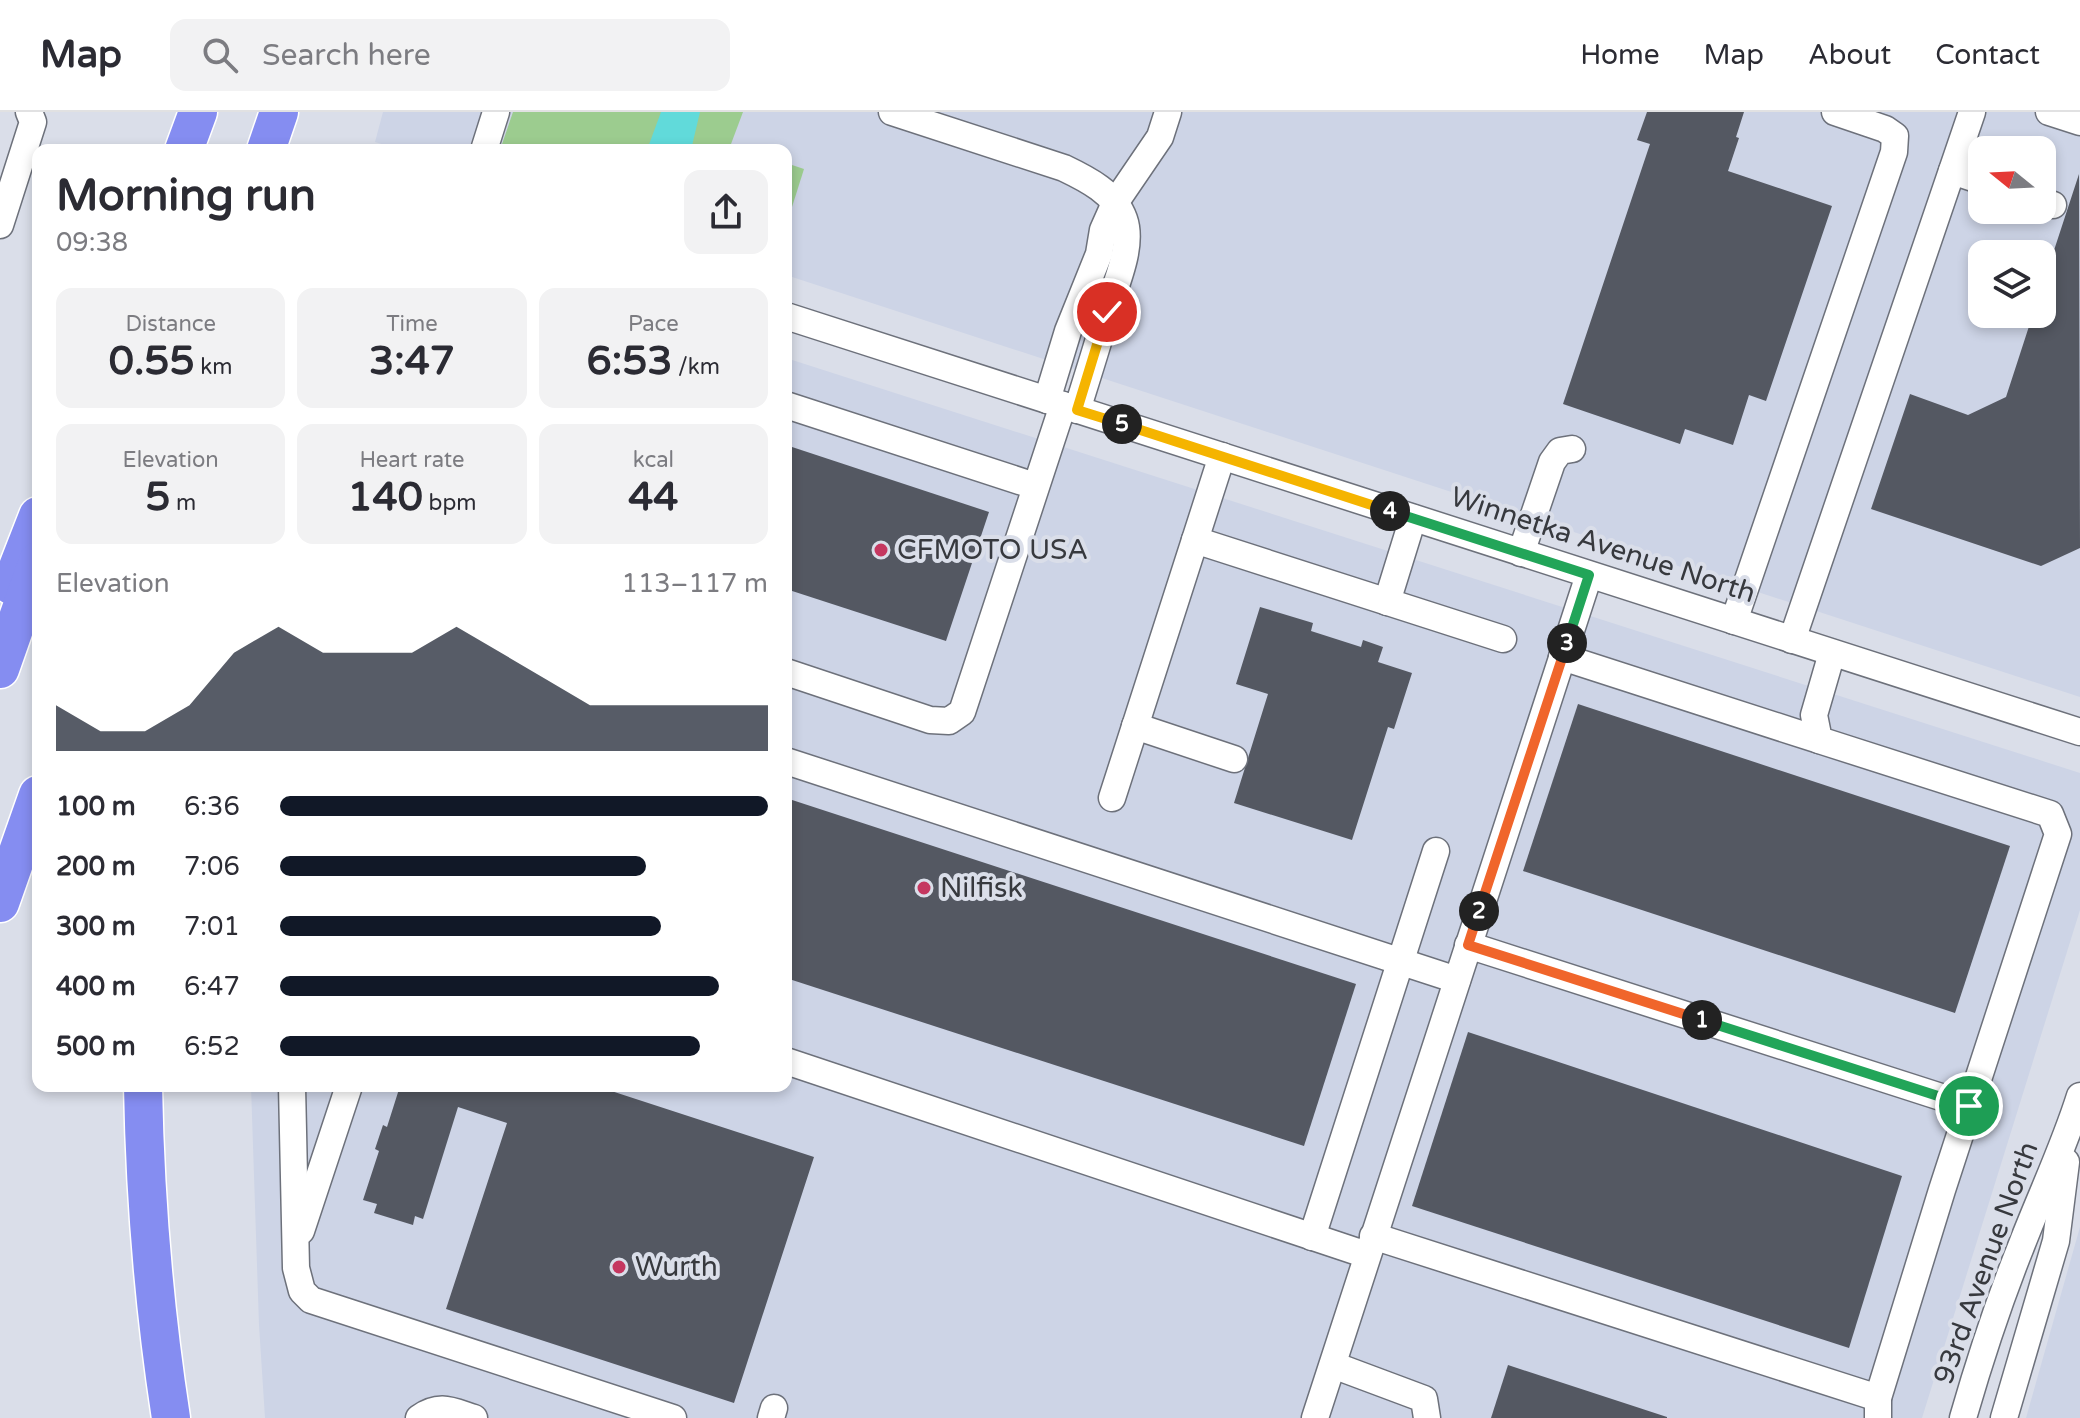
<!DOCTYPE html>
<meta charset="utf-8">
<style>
body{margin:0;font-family:"Varela Round",sans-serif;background:#f2f2f3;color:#2b2b33;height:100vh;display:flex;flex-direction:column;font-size:30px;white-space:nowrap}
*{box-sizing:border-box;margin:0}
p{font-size:26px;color:#7c7c81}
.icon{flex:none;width:44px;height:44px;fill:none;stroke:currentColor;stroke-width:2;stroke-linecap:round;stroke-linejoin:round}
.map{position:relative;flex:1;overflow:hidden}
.sheet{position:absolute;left:32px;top:32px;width:760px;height:948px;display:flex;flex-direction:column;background:#fff;border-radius:16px;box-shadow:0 4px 12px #0003}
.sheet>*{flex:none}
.needle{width:52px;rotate:288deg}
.controls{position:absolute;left:1968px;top:24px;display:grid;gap:16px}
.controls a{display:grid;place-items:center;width:88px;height:88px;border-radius:16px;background:#fff;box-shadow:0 4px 12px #0003;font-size:40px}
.pin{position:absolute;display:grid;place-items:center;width:68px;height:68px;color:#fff;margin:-34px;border:4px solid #fff;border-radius:50%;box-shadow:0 2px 8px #0007}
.km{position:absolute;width:40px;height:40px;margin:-20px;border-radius:50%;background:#222;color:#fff;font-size:22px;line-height:40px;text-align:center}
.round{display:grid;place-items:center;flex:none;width:84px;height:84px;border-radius:16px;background:#f2f2f3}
.overview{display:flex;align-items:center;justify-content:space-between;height:136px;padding:0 24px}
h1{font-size:44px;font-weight:800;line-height:60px}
.figures{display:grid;grid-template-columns:repeat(3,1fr);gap:12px;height:136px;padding:8px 24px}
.figures div{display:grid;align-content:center;border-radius:16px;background:#f2f2f3;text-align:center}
.figures b{font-size:40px;font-weight:800}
.figures small{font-size:22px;font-weight:400}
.figures p{font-size:22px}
.chart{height:224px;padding:16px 24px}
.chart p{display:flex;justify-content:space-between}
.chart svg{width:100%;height:144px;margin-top:8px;fill:#111827;opacity:.7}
ul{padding:0 24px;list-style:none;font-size:26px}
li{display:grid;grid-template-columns:128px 96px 1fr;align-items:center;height:60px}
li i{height:20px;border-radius:10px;background:#111827}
header{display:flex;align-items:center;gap:48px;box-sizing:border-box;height:112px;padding:0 40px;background:#fff;border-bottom:2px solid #e1e1e2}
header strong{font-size:38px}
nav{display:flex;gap:44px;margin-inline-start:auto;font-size:28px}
.search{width:560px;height:72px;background:#f2f2f3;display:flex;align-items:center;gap:20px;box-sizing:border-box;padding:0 28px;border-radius:16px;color:#7c7c81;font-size:30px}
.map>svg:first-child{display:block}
</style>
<header>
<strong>Map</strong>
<div class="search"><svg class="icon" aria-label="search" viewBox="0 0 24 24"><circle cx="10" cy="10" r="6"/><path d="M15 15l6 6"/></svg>Search here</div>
<nav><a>Home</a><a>Map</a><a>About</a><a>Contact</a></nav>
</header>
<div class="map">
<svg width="2080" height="1306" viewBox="0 0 2080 1306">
<rect width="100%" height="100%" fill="#dadee9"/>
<g fill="#cdd4e6" fill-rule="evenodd">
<path d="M383,0H2080V585L786,163V38H401L375,30ZM1982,38H2042V98H1982ZM1982,142H2042V202H1982Z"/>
<path d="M786,246L2080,661V798L1922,1306H265L259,1213L251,974H786Z"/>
<path d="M2080,1115V1306H2026Z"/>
</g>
<g fill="#9ccc8f">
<path d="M513,0H743L731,32L747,38H500Z"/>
<path d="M786,51L804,57L786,114Z"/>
</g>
<path fill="#61dada" d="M661,0H700L691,38H647Z"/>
<g fill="#545862">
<path d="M1647,0H1744L1736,25L1739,26L1728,59L1832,94L1766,289L1749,283L1733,333L1685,317L1680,332L1563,292L1650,32L1637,28Z"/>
<path d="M2079,62L2080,436L2041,454L1871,397L1910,282L1968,303L2006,285L2033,202H2042V175Z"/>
<path d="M786,333L989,400L946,529L786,477Z"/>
<path d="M1260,495L1313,511L1311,519L1361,535L1363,528L1383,535L1378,550L1412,561L1394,617L1388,615L1352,728L1234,691L1268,582L1236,572Z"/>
<path d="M1578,592L2010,734L1955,901L1523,759Z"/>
<path d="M786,686L1356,872L1304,1034L786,866Z"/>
<path d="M1468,920L1902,1064L1849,1236L1412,1094Z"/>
<path d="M400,974H596L814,1045L734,1291L446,1197L507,1011L458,995L423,1107L415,1104L413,1113L374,1101L377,1092L363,1088L379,1039L375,1037L383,1013L387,1015Z"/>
<path d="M1508,1253L1667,1305V1306H1491Z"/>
</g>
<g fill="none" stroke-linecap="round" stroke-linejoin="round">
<g stroke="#6d717b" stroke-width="29">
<g id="minor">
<path d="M892,0L1064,56C1087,67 1115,81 1124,107C1134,135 1114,176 1106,203C1097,235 1087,266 1077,298"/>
<path d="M2049,0L2080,10"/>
<path d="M484,38L496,0"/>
<path d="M1952,59L1982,69"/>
<path d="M2042,89L2053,93"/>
<path d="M0,113L33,10L29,0"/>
<path d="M786,204L2080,620"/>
<path d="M1047,288L1068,219L1099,142L1103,118L1115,91L1160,25L1168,0"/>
<path d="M786,293L1035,374"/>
<path d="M1195,428L1503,527"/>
<path d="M1521,441L1552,350L1560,339L1572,337"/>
<path d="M1387,490L1413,406"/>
<path d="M1734,509L1894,40L1895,24L1885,17L1835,0"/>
<path d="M1792,528L1972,0"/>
<path d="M1832,541L1814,603L1819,628L2050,702L2058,722L1942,1078L1878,1286V1306"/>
<path d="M1562,545L1819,628"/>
<path d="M786,560L930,608L949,609L962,600L1063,293"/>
<path d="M1135,614L1234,647"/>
<path d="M786,649L1457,868"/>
<path d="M1112,686L1222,344"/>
<path d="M1468,833L1969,994"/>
<path d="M786,949L1367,1143"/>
<path d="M292,974L296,1156L302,1179L311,1188L673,1306"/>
<path d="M301,1119L349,974"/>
<path d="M1373,1124L1878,1286"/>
<path d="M1312,1125L1436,739"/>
<path d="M1333,1253L1424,1287L1427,1306"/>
<path d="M419,1306C440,1291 452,1299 474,1306"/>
<path d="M771,1306L774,1296"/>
<path d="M1315,1306L1589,463"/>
<path d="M1963,1306C1980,1247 1999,1189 2022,1132C2041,1083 2064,1035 2080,984"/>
<path d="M2004,1306L2056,1129L2066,1050"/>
</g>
</g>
<g stroke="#fff" stroke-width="41">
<g id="highway">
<path d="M184,38L198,0"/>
<path d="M266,38L279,0"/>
<path d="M11,473L38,404"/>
<path d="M0,557L38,449"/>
<path d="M0,791L38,683"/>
<path d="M143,974C145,1085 154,1196 171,1306"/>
</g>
</g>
<use href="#minor" stroke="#fff" stroke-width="26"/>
<use href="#highway" stroke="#858df1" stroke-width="38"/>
</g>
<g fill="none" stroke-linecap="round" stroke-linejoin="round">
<g stroke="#fff" stroke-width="16">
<path id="split-1" d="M1702,908L1969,994"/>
</g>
<g stroke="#fff" stroke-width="16">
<path id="split-2" d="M1479,799L1468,833L1702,908"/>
</g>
<g stroke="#fff" stroke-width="16">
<path id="split-3" d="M1479,799L1567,531"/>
</g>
<g stroke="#fff" stroke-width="16">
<path id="split-4" d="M1390,399L1589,463L1567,531"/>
</g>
<g stroke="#fff" stroke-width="16">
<path id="split-5" d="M1122,312L1390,399"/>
</g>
<g stroke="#fff" stroke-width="16">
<path id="split-6" d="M1107,200L1077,298L1122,312"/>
</g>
<use href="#split-1" stroke="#22a559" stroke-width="10"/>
<use href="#split-2" stroke="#f0652b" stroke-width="10"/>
<use href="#split-3" stroke="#f0652b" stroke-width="10"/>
<use href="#split-4" stroke="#22a559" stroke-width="10"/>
<use href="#split-5" stroke="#f5b400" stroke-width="10"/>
<use href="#split-6" stroke="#f5b400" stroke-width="10"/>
</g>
<g fill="#c53760" stroke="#dadee9" stroke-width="3">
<circle cx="881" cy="438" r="8"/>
<circle cx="924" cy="776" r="8"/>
<circle cx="619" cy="1155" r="8"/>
</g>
<g text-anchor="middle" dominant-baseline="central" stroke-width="8" stroke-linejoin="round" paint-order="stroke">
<g font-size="28" fill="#37393e" stroke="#dadee9">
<text transform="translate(1603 433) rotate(18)">Winnetka Avenue North</text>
<text transform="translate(1986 1151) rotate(-70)">93rd Avenue North</text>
</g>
<g font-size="28" fill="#37393e" stroke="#dadee9" text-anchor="start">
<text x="897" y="438">CFMOTO USA</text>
<text x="940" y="776">Nilfisk</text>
<text x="635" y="1155">Wurth</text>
</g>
</g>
</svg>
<div class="controls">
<a><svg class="needle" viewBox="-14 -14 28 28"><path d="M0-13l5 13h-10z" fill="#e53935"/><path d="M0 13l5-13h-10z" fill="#7c7c81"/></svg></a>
<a><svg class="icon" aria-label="layers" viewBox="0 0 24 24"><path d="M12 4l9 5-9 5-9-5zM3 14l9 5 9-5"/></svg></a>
</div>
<div class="pin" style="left:1969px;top:994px;background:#1e9e55"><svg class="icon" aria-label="arrive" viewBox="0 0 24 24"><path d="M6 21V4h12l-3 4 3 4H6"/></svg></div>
<div class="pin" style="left:1107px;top:200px;background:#d93025"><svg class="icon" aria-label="check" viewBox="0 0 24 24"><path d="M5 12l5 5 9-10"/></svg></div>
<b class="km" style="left:1702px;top:908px">1</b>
<b class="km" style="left:1479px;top:799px">2</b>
<b class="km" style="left:1567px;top:531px">3</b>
<b class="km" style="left:1390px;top:399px">4</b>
<b class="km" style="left:1122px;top:312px">5</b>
<section class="sheet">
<div class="overview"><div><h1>Morning run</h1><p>09:38</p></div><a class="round"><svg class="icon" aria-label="share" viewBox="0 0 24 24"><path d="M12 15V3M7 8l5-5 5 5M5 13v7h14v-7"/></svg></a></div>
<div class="figures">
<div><p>Distance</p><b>0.55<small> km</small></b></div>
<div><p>Time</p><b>3:47</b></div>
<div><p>Pace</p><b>6:53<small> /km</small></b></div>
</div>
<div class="figures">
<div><p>Elevation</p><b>5<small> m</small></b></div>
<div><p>Heart rate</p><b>140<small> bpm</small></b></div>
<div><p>kcal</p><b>44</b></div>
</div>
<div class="chart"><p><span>Elevation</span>113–117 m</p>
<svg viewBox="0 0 160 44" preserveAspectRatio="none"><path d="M0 44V30L10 38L20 38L30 30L40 14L50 6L60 14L70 14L80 14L90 6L100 14L110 22L120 30L130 30L140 30L150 30L160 30V44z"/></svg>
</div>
<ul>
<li><b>100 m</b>6:36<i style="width:100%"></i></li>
<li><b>200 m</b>7:06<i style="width:75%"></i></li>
<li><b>300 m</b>7:01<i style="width:78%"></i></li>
<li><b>400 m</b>6:47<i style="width:90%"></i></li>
<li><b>500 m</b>6:52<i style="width:86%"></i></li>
</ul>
</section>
</div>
